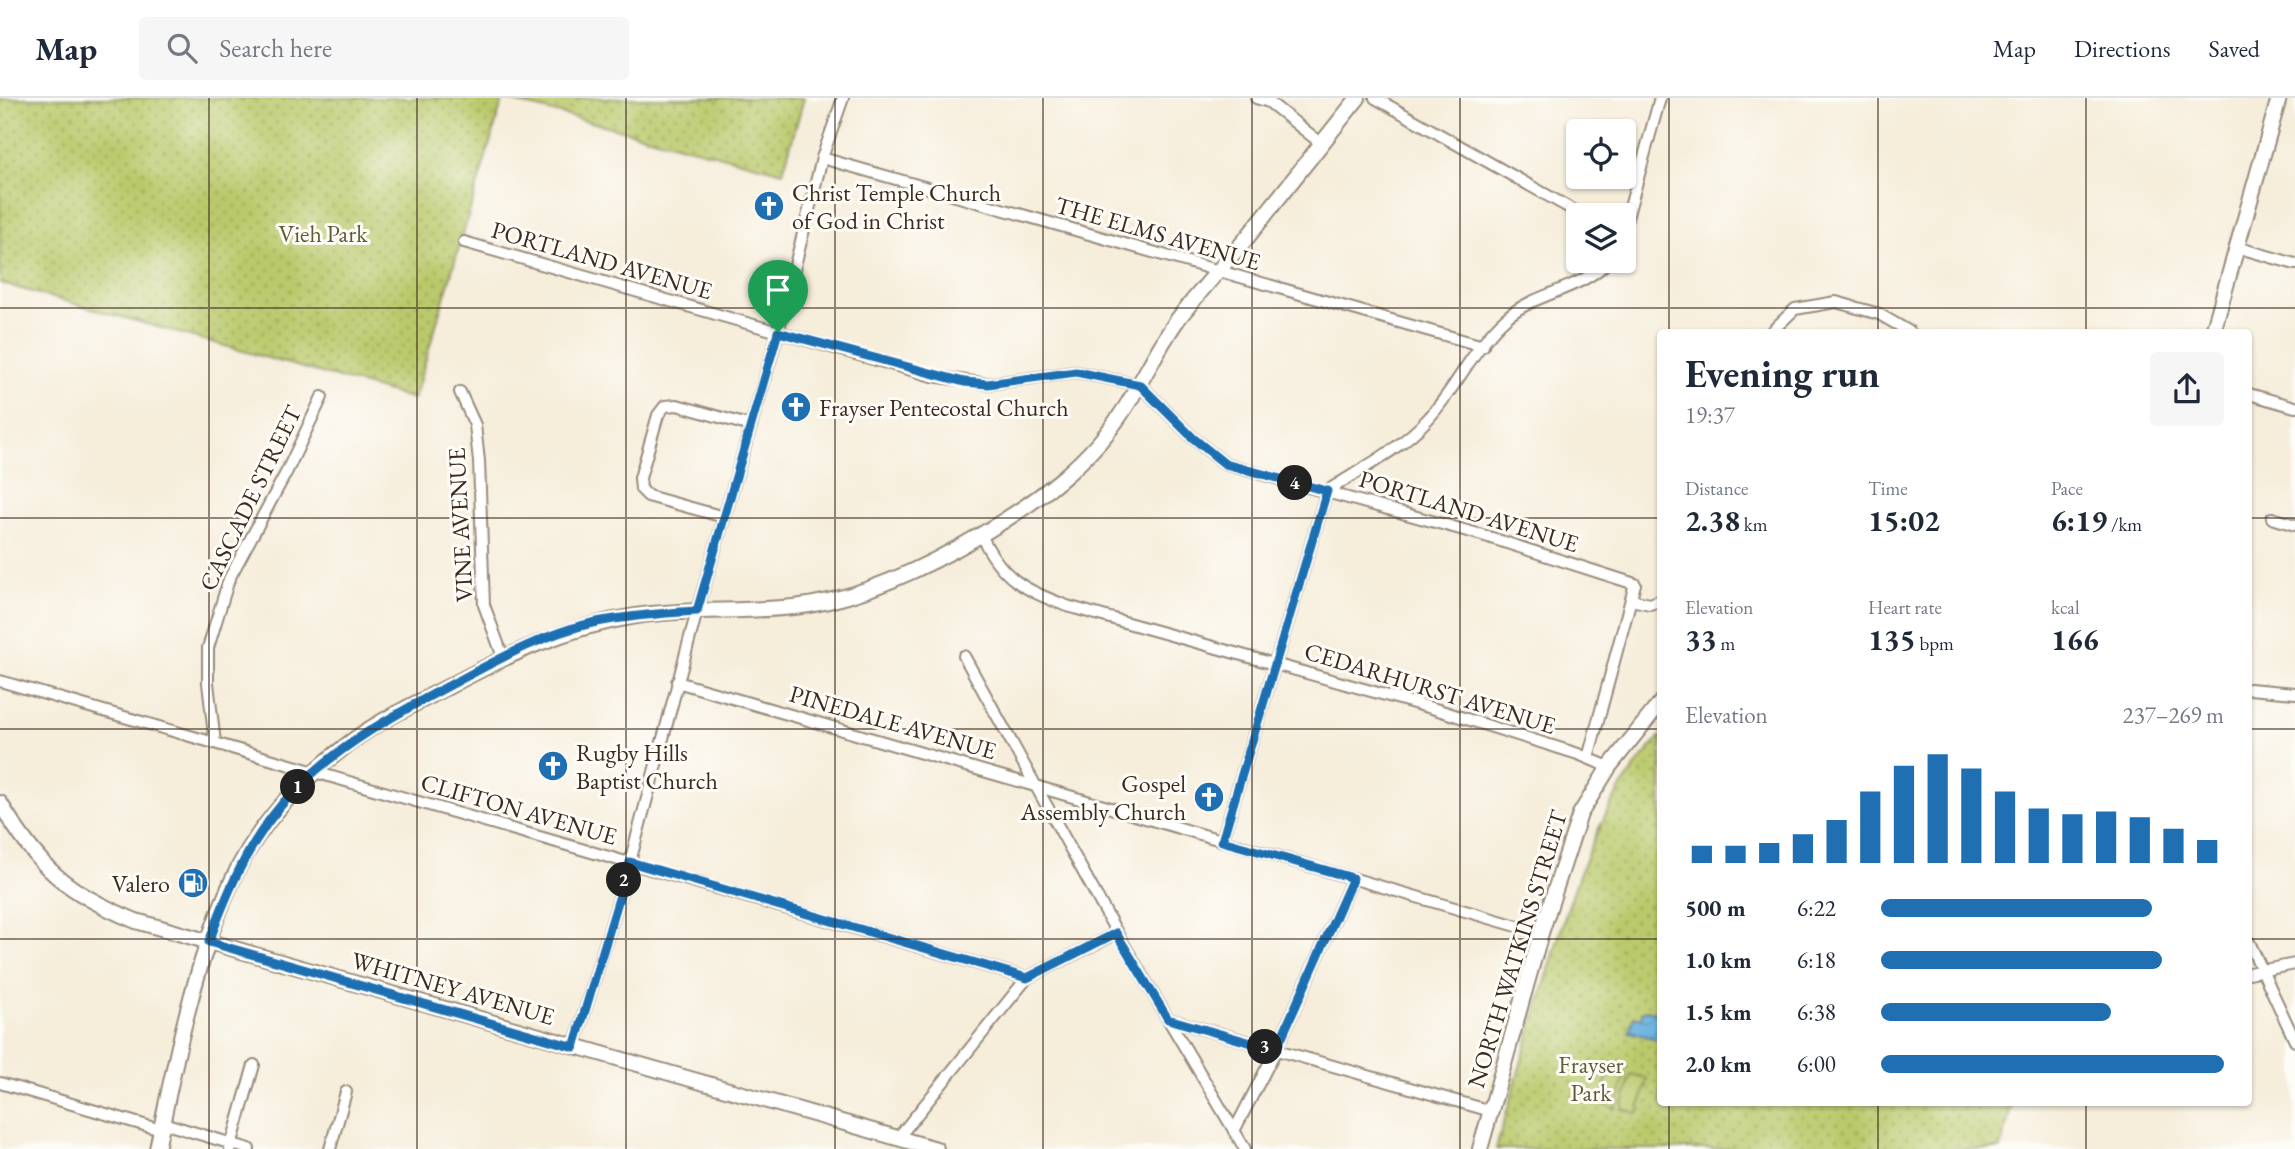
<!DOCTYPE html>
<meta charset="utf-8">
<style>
body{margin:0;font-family:"EB Garamond",serif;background:#f6f6f7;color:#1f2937;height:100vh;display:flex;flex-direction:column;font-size:26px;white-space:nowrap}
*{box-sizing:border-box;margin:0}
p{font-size:23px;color:#747a83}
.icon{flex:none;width:38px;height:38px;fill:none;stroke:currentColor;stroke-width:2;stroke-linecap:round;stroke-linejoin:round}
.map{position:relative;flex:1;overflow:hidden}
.panel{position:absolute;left:1657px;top:231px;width:595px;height:777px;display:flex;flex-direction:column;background:#fff;border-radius:7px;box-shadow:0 2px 5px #0004}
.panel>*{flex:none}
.controls{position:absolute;left:1566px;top:21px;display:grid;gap:14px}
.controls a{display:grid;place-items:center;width:70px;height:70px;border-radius:7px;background:#fff;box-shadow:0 2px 5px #0004;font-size:35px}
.pin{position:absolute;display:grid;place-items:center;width:60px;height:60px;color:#fff;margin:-72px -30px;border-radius:50% 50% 50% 0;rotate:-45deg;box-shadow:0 0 7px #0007}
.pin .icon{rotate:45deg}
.km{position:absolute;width:35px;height:35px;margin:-18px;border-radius:50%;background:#222;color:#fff;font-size:19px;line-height:35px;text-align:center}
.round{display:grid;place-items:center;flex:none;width:74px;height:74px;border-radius:7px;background:#f6f6f7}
.head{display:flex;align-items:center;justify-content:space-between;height:119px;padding:0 28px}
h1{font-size:38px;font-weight:700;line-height:52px}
.metrics{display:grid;grid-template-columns:repeat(3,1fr);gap:10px;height:119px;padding:7px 28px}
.metrics div{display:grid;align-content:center}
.metrics b{font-size:30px;font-weight:700}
.metrics small{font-size:19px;font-weight:400}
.metrics p{font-size:19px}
.chart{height:196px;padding:14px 28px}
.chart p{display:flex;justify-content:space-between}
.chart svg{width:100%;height:126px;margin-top:7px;stroke:#1f6fb2;stroke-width:6}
ul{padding:0 28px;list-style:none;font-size:23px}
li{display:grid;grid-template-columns:112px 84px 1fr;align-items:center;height:52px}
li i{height:18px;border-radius:9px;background:#1f6fb2}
header{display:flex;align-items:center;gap:42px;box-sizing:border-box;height:98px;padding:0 35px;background:#fff;border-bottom:2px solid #e0e1e3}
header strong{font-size:33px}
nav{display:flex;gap:38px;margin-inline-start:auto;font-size:24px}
.search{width:490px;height:63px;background:#f6f6f7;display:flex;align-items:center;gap:18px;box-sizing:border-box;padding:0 24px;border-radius:7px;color:#747a83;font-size:26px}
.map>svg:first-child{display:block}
</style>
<header>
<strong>Map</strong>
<div class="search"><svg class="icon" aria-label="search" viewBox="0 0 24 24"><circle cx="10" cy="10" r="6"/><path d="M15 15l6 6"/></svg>Search here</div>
<nav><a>Map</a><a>Directions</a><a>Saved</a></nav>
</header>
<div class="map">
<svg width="2295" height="1051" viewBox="0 0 2295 1051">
<defs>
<pattern id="park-dots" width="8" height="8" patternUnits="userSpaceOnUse" patternTransform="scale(1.75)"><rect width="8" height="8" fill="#bac96b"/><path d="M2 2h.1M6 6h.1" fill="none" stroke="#98a357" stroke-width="1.8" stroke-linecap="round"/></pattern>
<pattern id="water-waves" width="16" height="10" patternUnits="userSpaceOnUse" patternTransform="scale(1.75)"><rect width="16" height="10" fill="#67b0df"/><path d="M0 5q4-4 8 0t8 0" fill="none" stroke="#568fb4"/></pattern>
</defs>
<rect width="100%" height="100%" fill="#fdfcf7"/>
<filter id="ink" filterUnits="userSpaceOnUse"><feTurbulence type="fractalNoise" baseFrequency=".0143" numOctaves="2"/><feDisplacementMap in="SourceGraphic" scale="14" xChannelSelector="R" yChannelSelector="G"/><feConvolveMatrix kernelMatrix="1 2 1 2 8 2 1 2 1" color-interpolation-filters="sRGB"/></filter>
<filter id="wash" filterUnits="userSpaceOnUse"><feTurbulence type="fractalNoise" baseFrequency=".00686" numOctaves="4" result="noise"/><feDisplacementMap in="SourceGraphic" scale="28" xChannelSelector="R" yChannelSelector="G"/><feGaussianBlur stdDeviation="1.57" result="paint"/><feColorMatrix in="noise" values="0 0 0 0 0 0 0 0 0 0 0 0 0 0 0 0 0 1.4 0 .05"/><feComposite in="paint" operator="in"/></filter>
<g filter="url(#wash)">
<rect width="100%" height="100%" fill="#f6edda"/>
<g fill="url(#park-dots)" stroke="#7a7a44" stroke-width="2">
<path d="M0,0H804L783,74L503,1L414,301L0,185Z"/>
<path d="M1661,638V1004L2012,1005L2001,1051H1496C1512,995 1529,938 1546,882C1572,794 1596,706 1661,638Z"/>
</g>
<g fill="#bac96b" stroke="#7a7a44" stroke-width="2">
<path d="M1609,971L1625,976L1616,1010L1600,1006Z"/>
<path d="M1631,977L1647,981L1638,1015L1622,1011Z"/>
</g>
<path fill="url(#water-waves)" stroke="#516d7e" stroke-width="2" d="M1647,912L1661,916V942L1629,934L1634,918L1641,920L1643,913Z"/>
</g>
<g filter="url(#ink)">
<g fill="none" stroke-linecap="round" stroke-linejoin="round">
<g stroke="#988c7c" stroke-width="14">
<g id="minor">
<path d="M1256,0L1269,4L1322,46"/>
<path d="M1375,0L1582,117"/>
<path d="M822,60L1483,248"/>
<path d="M1624,131L1660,0"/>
<path d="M464,144L932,278L988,286L1076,274L1140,287L1193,340L1225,366L1482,437L1635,486L1588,660"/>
<path d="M2236,149L2295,166"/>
<path d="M1771,234L1795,211L1836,204L1879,216L1910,234"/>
<path d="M460,294L475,327L479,363L484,507L503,559"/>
<path d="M2249,296L2295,309"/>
<path d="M724,419L648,398L641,391L640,380L658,317L665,308L677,307L751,328"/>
<path d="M2272,420L2295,427"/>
<path d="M981,437C1002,481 1023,491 1067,508L1435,611L1578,656L1609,669"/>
<path d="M1631,502L1650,506L1661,502"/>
<path d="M964,558L1117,835L1245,1051"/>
<path d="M0,583L1027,880"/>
<path d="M677,584L1541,835"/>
<path d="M2249,591L2295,595"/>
<path d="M215,645L208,585V550L229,481L287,373L322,299"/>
<path d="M1222,743L1327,393C1361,371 1399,352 1427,322C1456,291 1474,248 1506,220C1536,194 1582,192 1608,163"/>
<path d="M2249,844L2295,943"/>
<path d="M2249,875L2295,866"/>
<path d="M1168,921L1491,1013"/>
<path d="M574,949L630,764L697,513L778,235L822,60L843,0"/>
<path d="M0,985L161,1032"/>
<path d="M163,1025L249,1051"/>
<path d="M1234,1033L1276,952L1353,780"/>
<path d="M898,1040L1027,880L1117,835"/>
<path d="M230,1051L254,967"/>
<path d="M330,1051L346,994"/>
</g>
</g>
<g stroke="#988c7c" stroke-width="18">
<g id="major">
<path d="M2213,234L2279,0"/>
<path d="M0,705C39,770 65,794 136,823L936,1051"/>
<path d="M157,1051C175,962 194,868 231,785C255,730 300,683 347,647C376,624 411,608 444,591C507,557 565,529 636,518C694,509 752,516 809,507C870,497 932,466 984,435C1039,402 1090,365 1125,310C1143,282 1158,249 1178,221C1199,194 1223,168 1245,142C1283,95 1320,47 1358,0"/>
<path d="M1480,1051L1541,835L1580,716L1609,669L1661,604"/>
</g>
</g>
<use href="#minor" stroke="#fff" stroke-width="10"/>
<use href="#major" stroke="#fff" stroke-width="14"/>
</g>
</g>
<g fill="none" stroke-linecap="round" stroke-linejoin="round" filter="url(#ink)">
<g stroke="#fff" stroke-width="14">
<path id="route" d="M778,234L964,284L988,286L1076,274L1140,287L1193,340L1225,366L1327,393L1222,743L1353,780L1276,952L1168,921L1116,835L1027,880L630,764L574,949L209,844C229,789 252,736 294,693C341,645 398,615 456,584C499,561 544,536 592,525C626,518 662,515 697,513Z"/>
</g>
<use href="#route" stroke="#1f6fb2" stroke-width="9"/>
</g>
<path fill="none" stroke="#3b2a1e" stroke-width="2" stroke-opacity="0.55" d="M209,0V1051M417,0V1051M626,0V1051M835,0V1051M1043,0V1051M1252,0V1051M1460,0V1051M1669,0V234M1878,0V234M2086,0V234M0,210H2295M0,420H1661M2249,420H2295M0,631H1661M2249,631H2295M0,841H1661M2249,841H2295M1669,1004V1051M1878,1004V1051M2086,1004V1051"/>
<defs>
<g id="church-disc" transform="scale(1.575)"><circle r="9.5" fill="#1f6fb2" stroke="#fdfcf7"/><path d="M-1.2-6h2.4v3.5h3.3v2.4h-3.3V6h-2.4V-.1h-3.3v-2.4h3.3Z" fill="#fff"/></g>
<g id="fuel-disc" transform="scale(1.575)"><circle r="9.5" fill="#1f6fb2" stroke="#fdfcf7"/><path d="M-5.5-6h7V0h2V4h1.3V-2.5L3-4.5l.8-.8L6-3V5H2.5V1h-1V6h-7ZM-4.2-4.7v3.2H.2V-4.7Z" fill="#fff"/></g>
</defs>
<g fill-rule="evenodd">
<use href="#church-disc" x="769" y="108"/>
<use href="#church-disc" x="796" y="309"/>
<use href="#church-disc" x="553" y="668"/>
<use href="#church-disc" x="1209" y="699"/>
<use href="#fuel-disc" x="193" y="785"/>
</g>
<g text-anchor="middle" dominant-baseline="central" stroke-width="6" stroke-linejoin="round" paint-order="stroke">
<g font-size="24" fill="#3b2a1e" stroke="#fdfcf7" text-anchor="start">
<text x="792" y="94">Christ Temple Church<tspan x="792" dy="28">of God in Christ</tspan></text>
<text x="819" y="309">Frayser Pentecostal Church</text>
<text x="576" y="654">Rugby Hills<tspan x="576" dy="28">Baptist Church</tspan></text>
<text x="1186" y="685" text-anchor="end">Gospel<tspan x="1186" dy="28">Assembly Church</tspan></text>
<text x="170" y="785" text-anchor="end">Valero</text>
</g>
<g font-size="24" fill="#615a35" stroke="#fdfcf7">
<text x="323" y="135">Vieh Park</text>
<text x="1591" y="966">Frayser<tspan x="1591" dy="28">Park</tspan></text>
</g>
<g font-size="24" fill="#3b2a1e" stroke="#fdfcf7">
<text transform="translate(1158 135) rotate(16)">THE ELMS AVENUE</text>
<text transform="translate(602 162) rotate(16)">PORTLAND AVENUE</text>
<text transform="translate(250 400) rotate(-64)">CASCADE STREET</text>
<text transform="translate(1469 413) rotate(17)">PORTLAND AVENUE</text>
<text transform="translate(460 427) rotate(-93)">VINE AVENUE</text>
<text transform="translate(1430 590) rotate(17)">CEDARHURST AVENUE</text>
<text transform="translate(893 624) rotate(16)">PINEDALE AVENUE</text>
<text transform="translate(519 711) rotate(16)">CLIFTON AVENUE</text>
<text transform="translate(1517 851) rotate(-73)">NORTH WATKINS STREET</text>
<text transform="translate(453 890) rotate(16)">WHITNEY AVENUE</text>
</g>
</g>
</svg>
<div class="controls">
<a><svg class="icon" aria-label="locate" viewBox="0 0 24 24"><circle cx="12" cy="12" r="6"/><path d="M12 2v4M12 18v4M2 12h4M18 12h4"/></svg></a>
<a><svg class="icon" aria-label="layers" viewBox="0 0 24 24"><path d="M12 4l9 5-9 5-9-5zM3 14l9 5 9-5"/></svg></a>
</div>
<div class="pin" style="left:778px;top:234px;background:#1e9e55"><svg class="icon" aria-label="arrive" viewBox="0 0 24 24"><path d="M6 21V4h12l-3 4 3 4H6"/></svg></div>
<b class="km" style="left:298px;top:689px">1</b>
<b class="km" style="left:624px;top:782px">2</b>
<b class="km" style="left:1265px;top:949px">3</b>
<b class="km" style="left:1295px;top:385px">4</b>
<section class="panel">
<div class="head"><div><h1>Evening run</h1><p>19:37</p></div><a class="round"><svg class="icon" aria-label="share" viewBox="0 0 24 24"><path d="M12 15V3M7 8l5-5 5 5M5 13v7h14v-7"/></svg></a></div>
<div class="metrics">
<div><p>Distance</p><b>2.38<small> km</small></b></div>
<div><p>Time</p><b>15:02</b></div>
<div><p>Pace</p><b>6:19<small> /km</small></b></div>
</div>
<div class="metrics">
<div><p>Elevation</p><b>33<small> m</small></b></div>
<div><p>Heart rate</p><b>135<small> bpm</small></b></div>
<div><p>kcal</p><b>166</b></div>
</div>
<div class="chart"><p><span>Elevation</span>237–269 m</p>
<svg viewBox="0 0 160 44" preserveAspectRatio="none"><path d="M5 44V38M15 44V38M25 44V37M35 44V34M45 44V29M55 44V19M65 44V10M75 44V6M85 44V11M95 44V19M105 44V25M115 44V27M125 44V26M135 44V28M145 44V32M155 44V36"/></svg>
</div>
<ul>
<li><b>500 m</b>6:22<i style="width:79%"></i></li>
<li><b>1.0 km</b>6:18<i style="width:82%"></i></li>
<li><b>1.5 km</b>6:38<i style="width:67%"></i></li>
<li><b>2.0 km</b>6:00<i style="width:100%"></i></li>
</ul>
</section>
</div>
